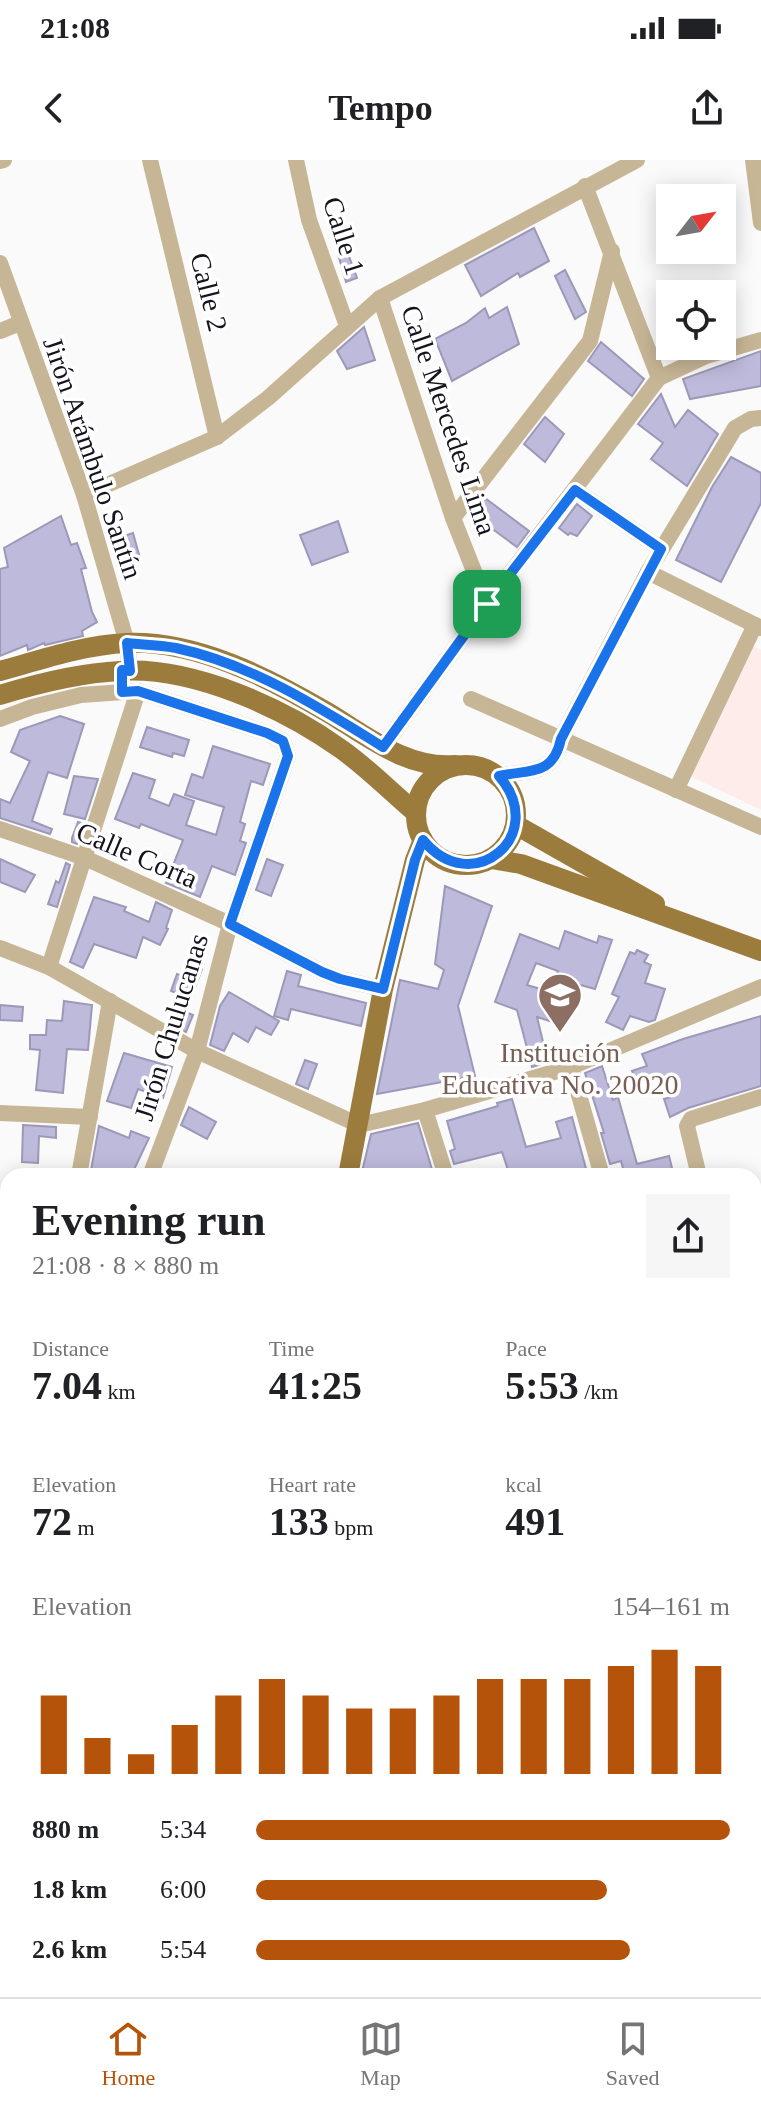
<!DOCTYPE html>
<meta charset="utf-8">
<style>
body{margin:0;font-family:"Times New Roman",serif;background:#f6f6f6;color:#202124;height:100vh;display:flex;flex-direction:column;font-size:30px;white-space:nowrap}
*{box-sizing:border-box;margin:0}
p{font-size:26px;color:#757577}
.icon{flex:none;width:44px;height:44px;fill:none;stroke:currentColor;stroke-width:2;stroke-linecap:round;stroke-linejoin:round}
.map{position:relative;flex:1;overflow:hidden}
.panel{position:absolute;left:0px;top:1008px;width:762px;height:830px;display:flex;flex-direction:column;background:#fff;border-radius:24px 24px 0 0;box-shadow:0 4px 20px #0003}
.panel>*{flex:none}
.needle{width:52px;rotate:59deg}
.controls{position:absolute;left:656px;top:24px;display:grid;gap:16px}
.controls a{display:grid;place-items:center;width:80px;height:80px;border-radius:0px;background:#fff;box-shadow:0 4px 20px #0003;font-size:40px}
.pin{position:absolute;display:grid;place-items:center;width:68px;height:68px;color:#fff;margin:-34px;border-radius:16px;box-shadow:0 4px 12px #0006}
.round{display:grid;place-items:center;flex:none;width:84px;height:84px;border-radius:0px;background:#f6f6f6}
.headline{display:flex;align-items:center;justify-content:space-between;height:136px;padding:0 32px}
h1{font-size:44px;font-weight:800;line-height:60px}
.figures{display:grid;grid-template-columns:repeat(3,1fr);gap:12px;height:136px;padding:8px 32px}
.figures div{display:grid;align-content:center}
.figures b{font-size:40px;font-weight:800}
.figures small{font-size:22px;font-weight:400}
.figures p{font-size:22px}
.chart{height:224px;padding:16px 32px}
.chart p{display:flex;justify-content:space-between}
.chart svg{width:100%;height:144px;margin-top:8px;stroke:#b45309;stroke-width:6}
ul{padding:0 32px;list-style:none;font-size:26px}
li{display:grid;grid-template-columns:128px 96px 1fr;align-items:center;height:60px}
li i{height:20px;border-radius:10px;background:#b45309}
.status{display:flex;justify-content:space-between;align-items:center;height:56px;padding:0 40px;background:#fff;direction:ltr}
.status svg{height:22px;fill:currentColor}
header{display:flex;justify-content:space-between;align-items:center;height:104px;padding:0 32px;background:#fff;font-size:36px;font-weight:800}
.dock{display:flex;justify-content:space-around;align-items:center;height:112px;border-top:2px solid #e0e0e0;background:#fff;font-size:22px;color:#757577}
.dock a{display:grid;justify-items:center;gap:4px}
.dock .current{color:#b45309}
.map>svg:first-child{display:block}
</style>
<div class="status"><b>21:08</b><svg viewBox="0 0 49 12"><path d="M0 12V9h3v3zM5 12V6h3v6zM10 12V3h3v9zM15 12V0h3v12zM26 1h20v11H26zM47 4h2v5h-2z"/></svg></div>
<header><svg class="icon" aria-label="back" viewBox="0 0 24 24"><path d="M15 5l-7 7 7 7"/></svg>Tempo<svg class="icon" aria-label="share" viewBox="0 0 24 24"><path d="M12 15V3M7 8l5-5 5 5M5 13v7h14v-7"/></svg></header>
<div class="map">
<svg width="761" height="1837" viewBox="0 0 761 1837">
<rect width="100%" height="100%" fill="#fafafa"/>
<path fill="#fdecea" d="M752,485L761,490V650L690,616Z"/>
<g fill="#bebadb" stroke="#9c98b7" stroke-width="2" fill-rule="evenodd">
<path d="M534,68L549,101L520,117L518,113L481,136L465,105Z"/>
<path d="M341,75L357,118L346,122L333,77Z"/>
<path d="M565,110L586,152L575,159L555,116Z"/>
<path d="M507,147L519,184L452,221L435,179L466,163L485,148L489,158Z"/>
<path d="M364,167L375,200L347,209L337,191Z"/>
<path d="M601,182L644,219L632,236L588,201Z"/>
<path d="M761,191V226L690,239L683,219Z"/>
<path d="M661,234L675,267L688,250L718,274L687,326L651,299L663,283L638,264Z"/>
<path d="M545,257L564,274L545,302L524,284Z"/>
<path d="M731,297L761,313V343L721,422L676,400L712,327Z"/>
<path d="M485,338L529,371L517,387L472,354Z"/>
<path d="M577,344L592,356L577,376L570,373L568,375L559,368Z"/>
<path d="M61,356L71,385L77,383L86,408L81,409L92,452L97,462L82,471L83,476L45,485L44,483L28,490L27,485L0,496V409L8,407L4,388Z"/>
<path d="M338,361L348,392L312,405L300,375Z"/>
<path d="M133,373L140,398L128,402L121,377Z"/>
<path d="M60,556L84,564L67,618L48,612L32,661L52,669L50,674L0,658V639L10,643L30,601L11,592L20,570Z"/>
<path d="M147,567L189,580L184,596L173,593L172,597L140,587Z"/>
<path d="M213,586L270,604L263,625L251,621L240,662L245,664L240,681L246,683L235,715L212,706L200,737L166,723L183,680L141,664L139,668L115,659L133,613L155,620L149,638L169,646L174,634L194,641L186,665L216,675L224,647L185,635L192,614L203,618Z"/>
<path d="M74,616L98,619L85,659L64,654Z"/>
<path d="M78,662L84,664L77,684L72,682V678Z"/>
<path d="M0,699L35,715L25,732L0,722Z"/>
<path d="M267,699L283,705L271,736L256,730Z"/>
<path d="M66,703L70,705L57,747L48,744L56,721L59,723Z"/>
<path d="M445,726L492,746L458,846L475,916L377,934L400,820L438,829L444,810L435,804Z"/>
<path d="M94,737L126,747L124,751L149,762L156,742L172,750L166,768L168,769L160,785L143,777L136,798L94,784L83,808L70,802Z"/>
<path d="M565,771L597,783L599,776L612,780L595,829L573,823L559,864L537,857L548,902L532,907L517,850L495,842L520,774L559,789ZM536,803L558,811L551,832L527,825Z"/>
<path d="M637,790L648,795L644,802L651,805L645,823L665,829L655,860L649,862L630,856L623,870L606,862L619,837L612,834L630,792L635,794Z"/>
<path d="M193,806L202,809L186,852L193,855L186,872L169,862L181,835L171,831L177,814L188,818Z"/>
<path d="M287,811L301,815L298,826L366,843L361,866L291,849L288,860L274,856Z"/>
<path d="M229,832L279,861L271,875L256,867L248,882L233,873L224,891L210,885L220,846Z"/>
<path d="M64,841L92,845L88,890L67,889L63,933L36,930L40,890L30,889V875H46L47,860L62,861Z"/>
<path d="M0,845L23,847L22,861L0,860Z"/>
<path d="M761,856V926L688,948L670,957L664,939L671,937L663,915L636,924L632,911L647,906L642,894L683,879Z"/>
<path d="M124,893L172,907L163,938L138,929L131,948L107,941Z"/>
<path d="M305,900L317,904L308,929L296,924Z"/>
<path d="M602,906L613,940L618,937L637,1004L669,996L674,1016H625L621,1001L610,1004L601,973H604L585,913Z"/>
<path d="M512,939L526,987L561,978L556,962L572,957L588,1016H510L502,992L454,1004L450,991L455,989L447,961L498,946L497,943Z"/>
<path d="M189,947L216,962L207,979L181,965Z"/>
<path d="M418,963L434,1016H361L371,974Z"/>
<path d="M23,965L56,967V978L39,976L38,1003L22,1002Z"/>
<path d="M99,966L129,978L131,971L149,978L131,1016H90Z"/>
</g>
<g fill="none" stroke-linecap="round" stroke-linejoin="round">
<g stroke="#c7b696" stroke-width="16">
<path d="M150,0L217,277"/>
<path d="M296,0L309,60L347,166"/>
<path d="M753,0L761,63"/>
<path d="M0,1L4,0"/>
<path d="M585,26L659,218"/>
<path d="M0,103L84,335L127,483L130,511"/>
<path d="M380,138L453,358L487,444"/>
<path d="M0,171L20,163"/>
<path d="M575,330L661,389"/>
<path d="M84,335L217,277L268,238L380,138L637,0"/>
<path d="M453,358L590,181L612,91"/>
<path d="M648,412L761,468"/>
<path d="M471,539L761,667"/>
<path d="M0,559L32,547L81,535L138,531L267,573L283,581L288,596L230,764L197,891L150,1016"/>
<path d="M383,587L487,444L659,218L706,196L761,180"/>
<path d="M499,616C531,609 553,616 561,579L648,412L735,268L751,259L761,258"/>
<path d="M676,630L755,465"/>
<path d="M0,669L85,698L230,764L322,812L340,819L383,829"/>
<path d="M0,788L49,807L197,891L359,965L425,950L571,907L761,827"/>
<path d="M49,807L138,531"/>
<path d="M571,907L602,1016"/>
<path d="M425,950L446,1016"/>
<path d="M0,953L90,957"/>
<path d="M79,1016L110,841"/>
<path d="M699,1016L687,966L691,959L761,937"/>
<path d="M0,1057L8,1058"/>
<path d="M754,1062L761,1061"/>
<path d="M754,1245L761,1244"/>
<path d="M0,1298L8,1297"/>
<path d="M754,1447L761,1456"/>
<path d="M754,1482L761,1472"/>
<path d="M0,1495H8"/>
<path d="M754,1503L761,1509"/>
<path d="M0,1643L8,1642"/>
<path d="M754,1651L761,1645"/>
<path d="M0,1821H8"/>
<path d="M457,1830L464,1837"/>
<path d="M18,1837L22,1830"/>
<path d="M70,1837L74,1830"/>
<path d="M146,1837L154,1830"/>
<path d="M315,1837L323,1830"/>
<path d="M506,1837L517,1830"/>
</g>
<g stroke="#9b7c3d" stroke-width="20">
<path d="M0,511C40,500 84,485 126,483C196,480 269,518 327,552C367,576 406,609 455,605"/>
<path d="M0,535C39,523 79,513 120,511C192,506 284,548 341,589C368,608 391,632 416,653"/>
<circle cx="466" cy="655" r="50"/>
<path d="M516,665L655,744"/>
<path d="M491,699L521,704L761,791"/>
<path d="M348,1016L383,829L415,700L423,680"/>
<path d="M82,1837V1830"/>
</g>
</g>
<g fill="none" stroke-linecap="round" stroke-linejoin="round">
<g stroke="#fff" stroke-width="16">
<path id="route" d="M575,330L661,389L561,579C553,616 531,609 499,616C550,675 472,740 423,680L415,700L383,829L340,819L322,812L230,764L288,596L283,581L267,573L138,531L122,532V510L130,511L127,483C143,485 160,485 176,488C251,504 319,547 383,587L487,444Z"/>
</g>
<use href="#route" stroke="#1a73e8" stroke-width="10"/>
</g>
<defs>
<g id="school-pin" transform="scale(2.3)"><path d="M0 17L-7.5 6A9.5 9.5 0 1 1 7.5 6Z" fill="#8d6e63" stroke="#fff"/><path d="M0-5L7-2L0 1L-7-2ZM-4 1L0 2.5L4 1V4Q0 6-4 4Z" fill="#fff"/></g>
</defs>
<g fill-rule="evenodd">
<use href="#school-pin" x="560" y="835"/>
</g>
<g text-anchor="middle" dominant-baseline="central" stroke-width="7" stroke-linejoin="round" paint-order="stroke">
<g font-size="28" fill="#14131e" stroke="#fff">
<text transform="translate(344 76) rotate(72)">Calle 1</text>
<text transform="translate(209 132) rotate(76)">Calle 2</text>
<text transform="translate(449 260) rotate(71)">Calle Mercedes Lima</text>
<text transform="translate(93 298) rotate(71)">Jirón Arámbulo Santín</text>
<text transform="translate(137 695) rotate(23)">Calle Corta</text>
<text transform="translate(171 867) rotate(-73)">Jirón Chulucanas</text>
</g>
<g font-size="28" fill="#785e54" stroke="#fff">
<text x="560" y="892">Institución<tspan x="560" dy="32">Educativa No. 20020</tspan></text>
</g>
</g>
</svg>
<div class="controls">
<a><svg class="needle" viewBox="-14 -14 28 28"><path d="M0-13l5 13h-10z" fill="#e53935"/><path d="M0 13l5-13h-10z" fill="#757577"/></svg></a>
<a><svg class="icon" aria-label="locate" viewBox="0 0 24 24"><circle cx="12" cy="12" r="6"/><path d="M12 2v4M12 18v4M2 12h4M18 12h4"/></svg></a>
</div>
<div class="pin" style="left:487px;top:444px;background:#1e9e55"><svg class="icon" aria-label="arrive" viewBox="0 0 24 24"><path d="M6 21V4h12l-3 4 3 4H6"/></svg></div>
<section class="panel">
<div class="headline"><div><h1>Evening run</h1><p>21:08 · 8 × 880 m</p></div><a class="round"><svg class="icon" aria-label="share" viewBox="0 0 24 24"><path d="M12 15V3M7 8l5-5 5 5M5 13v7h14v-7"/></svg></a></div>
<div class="figures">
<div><p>Distance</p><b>7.04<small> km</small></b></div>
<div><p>Time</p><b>41:25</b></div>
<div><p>Pace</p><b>5:53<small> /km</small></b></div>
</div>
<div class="figures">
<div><p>Elevation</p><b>72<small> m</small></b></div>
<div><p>Heart rate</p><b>133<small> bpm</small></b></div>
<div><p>kcal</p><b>491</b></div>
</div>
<div class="chart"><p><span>Elevation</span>154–161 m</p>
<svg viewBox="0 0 160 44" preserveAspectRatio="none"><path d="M5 44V20M15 44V33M25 44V38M35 44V29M45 44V20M55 44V15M65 44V20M75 44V24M85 44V24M95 44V20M105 44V15M115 44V15M125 44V15M135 44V11M145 44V6M155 44V11"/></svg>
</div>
<ul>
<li><b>880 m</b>5:34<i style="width:100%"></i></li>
<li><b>1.8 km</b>6:00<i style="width:74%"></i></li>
<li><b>2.6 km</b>5:54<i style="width:79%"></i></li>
</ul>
</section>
</div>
<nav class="dock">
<a class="current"><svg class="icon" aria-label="home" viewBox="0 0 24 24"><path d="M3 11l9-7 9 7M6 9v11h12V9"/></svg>Home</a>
<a><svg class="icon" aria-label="map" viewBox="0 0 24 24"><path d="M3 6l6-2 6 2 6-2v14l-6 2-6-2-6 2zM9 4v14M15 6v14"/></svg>Map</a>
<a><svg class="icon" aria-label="saved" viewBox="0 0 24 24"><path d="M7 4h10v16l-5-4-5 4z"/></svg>Saved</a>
</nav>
